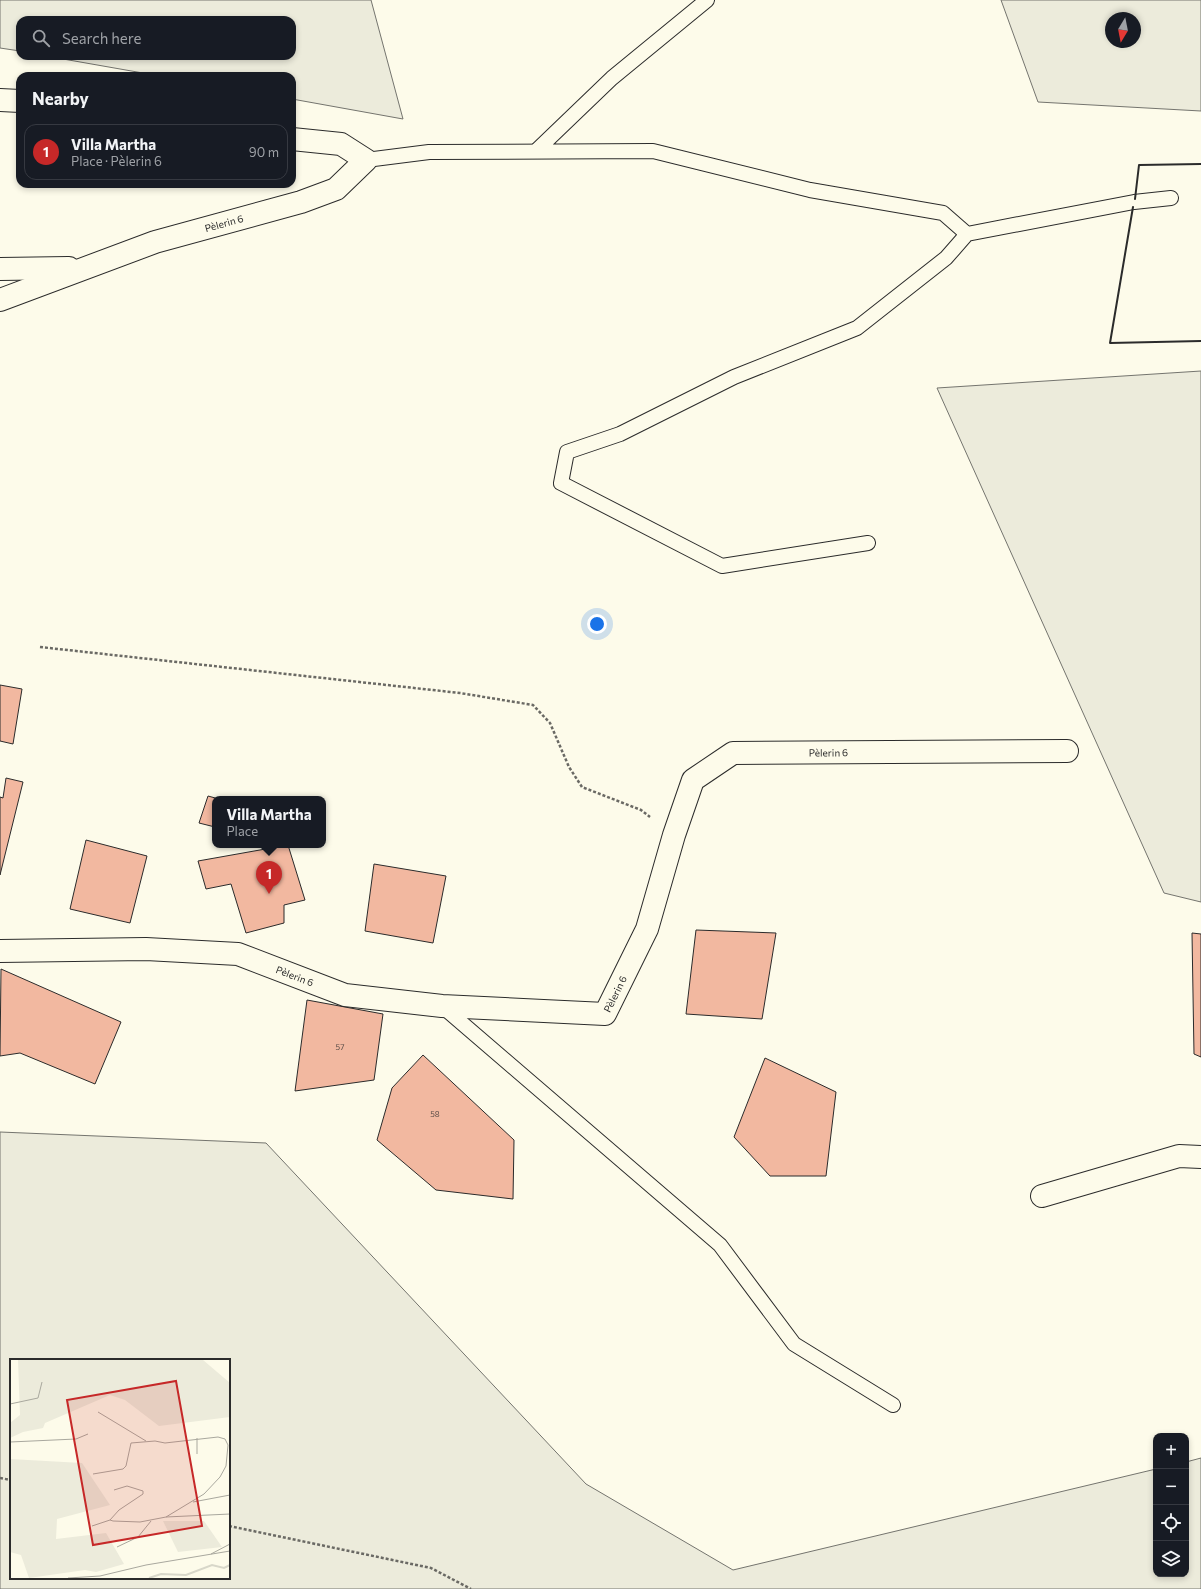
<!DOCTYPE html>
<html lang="en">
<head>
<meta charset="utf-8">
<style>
  body { margin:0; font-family:Commissioner,sans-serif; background:#20242c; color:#f1f3f6 }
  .controls { position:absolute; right:12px; bottom:12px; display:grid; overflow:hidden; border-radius:8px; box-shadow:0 2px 6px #0003 }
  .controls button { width:36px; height:36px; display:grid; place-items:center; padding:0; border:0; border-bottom:1px solid #363941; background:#171b24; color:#f1f3f6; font:20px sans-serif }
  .compass { position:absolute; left:1105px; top:12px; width:36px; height:36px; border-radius:50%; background:#171b24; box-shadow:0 2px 6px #0003; rotate:190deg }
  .you { position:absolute; left:597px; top:624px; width:14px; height:14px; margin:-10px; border:3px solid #fff; border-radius:50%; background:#1a73e8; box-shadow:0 0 0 6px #1a73e833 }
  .badge { display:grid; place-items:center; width:26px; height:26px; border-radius:50%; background:#c62828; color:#fff; font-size:13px; font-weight:700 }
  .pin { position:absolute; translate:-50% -33px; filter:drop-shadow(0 1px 2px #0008) }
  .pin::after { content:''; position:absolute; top:21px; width:14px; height:12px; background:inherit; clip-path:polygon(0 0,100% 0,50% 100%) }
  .popup { position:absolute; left:212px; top:796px; width:114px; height:52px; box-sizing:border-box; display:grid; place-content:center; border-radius:8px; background:#171b24; filter:drop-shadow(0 1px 3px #0005); font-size:13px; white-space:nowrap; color:#9ea1a6 }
  .popup b { font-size:15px; color:#f1f3f6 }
  .popup::after { content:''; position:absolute; left:50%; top:100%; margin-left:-8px; border:8px solid transparent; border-top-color:#171b24 }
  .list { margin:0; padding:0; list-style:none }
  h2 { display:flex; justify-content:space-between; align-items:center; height:52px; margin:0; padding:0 16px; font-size:17px }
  h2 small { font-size:13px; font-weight:400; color:#9ea1a6 }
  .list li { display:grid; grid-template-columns:26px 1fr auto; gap:12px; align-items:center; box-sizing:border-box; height:56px; margin:0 8px 8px; padding:0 8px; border:1px solid #363941; border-radius:12px }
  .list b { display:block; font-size:15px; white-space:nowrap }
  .list p { margin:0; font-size:13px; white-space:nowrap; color:#9ea1a6 }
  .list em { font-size:13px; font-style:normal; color:#9ea1a6 }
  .icon { flex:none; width:22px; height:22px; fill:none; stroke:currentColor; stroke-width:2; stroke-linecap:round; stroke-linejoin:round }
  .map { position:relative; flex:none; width:1201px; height:1589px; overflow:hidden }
  .search { position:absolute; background:#171b24; box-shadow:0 2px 6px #0003; left:16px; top:16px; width:280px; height:44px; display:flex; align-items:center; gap:10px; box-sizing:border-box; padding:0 14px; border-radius:12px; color:#9ea1a6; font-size:15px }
  .panel { position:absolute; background:#171b24; box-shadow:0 2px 6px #0003; left:16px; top:72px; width:280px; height:116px; border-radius:12px }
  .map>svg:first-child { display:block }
  .green { fill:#ecebdb; stroke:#74746e; fill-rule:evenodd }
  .building { fill:#f2b8a0; stroke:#2b2b2b }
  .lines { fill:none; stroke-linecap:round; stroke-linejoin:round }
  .service-casing { stroke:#2b2b2b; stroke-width:16 }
  .minor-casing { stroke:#2b2b2b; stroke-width:24 }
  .path { stroke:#6a6964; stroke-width:2.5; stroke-dasharray:3 2; stroke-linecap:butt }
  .service { stroke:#fdfbea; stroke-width:14 }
  .minor { stroke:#fdfbea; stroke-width:22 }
  .wall { stroke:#2b2b2b; stroke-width:2 }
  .labels { text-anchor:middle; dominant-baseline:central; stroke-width:3; stroke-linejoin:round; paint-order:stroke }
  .number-label { font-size:8px; fill:#5d4e48 }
  .street-label { font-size:10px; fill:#2b2b2b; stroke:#fdfbea }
  .inset-river { fill:none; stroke:#d8d7c9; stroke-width:2 }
  .inset-road { fill:none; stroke:#a9a89e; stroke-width:1 }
  .view { fill:#c62828; fill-opacity:0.15; stroke:#c62828; stroke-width:2 }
  .inset-edge { fill:none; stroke:#2b2b2b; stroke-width:2 }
</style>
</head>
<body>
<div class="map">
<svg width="1201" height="1589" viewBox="0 0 1201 1589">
  <rect width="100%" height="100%" fill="#fdfbea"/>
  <path class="green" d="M0 0H371L403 119 292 99V76H160L46 56H292V20H20V51L0 48Z
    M1001 0H1201V111L1038 102ZM1111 18H1135V42H1111Z
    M1201 371V902L1164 893 937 388Z
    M0 1132 266 1143 586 1484 733 1570 1156 1469V1574H1186V1462L1201 1458V1589H0ZM11 1360H229V1578H11Z"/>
  <path class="building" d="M0 685 22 689 13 744 0 741Z
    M6 778 23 782 0 875V797L3 798Z
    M208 796 219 799H215V827L199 823Z
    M86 840 147 856 130 923 70 909Z
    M288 845 305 900 284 905V923L246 933 231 884 206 889 198 861Z
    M374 864 446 876 433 943 365 931Z
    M696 930 776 933 762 1019 686 1014Z
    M1192 933 1201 934V1057L1194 1054Z
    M1 969 121 1022 95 1084 20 1053 0 1056Z
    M307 1000 383 1014 374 1080 295 1091Z
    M423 1055 514 1140 513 1199 436 1190 377 1140 392 1088Z
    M765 1058 836 1092 826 1176H770L734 1137Z"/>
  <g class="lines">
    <defs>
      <path id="service" d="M536 151 612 78 707 0
        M366 160 429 152 653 151 810 190 943 213 967 234 946 258 857 328 734 377 620 434 567 452 561 483 722 566 868 543
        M967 234 1134 202 1171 198
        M442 1006 720 1245 794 1344 893 1405"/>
      <g id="minor">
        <path d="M0 100 20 101"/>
        <path d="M0 269 69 268"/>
        <path id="s1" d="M0 300 155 242 301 202 336 189 366 160 341 144 292 139"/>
        <path id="s2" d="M0 951 146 949 238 954 345 995 442 1006 605 1014 647 929 674 835 693 780 733 753 1067 751"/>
        <path d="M1042 1196 1179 1156 1201 1157"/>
      </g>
    </defs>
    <use href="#service" class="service-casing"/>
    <use href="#minor" class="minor-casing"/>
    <path class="path" d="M40 647 460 693 533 705 550 723 569 767 582 787 641 810 650 817
      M0 1478 11 1480
      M229 1526 431 1568 471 1589"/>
    <use href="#service" class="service"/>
    <use href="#minor" class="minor"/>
    <path class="wall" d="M1135 199 1139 165 1201 164
      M1133 207 1110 343 1201 341"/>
  </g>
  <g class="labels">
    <g class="number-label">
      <text x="340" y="1047">57</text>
      <text x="435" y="1114">58</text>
    </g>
    <g class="street-label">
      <text stroke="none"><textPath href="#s1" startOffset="237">Pèlerin 6</textPath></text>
      <text stroke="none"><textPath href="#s2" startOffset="1008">Pèlerin 6</textPath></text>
      <text stroke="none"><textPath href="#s2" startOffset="299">Pèlerin 6</textPath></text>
      <text stroke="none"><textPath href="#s2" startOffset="636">Pèlerin 6</textPath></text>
    </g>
  </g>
  <g transform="translate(10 1359)">
    <rect width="220" height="220" fill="#fdfbea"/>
    <path d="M8 1H193L220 24V58L149 67 115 41 100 36 35 64 33 69 13 73 0 79V64L10 56ZM0 100 72 104 100 146 47 160 46 180 96 174 114 205 86 213 75 211 19 219 11 196 0 193ZM153 162H194L212 188 168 193Z" fill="#ecebdb"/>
    <path class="inset-river" d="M139 219 151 215 176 216 202 206 214 209 220 206"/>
    <path class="inset-road" d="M0 45 28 39 32 23M88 53 136 82M0 83 66 80 78 75M187 95V79M83 115 113 110 116 107 121 84 145 82 155 84 208 78 215 80 218 86 216 107 210 118 194 135 156 158 220 155M104 131 117 127 133 132V135L109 151 100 161 103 162 130 163 156 158M183 143 220 136M82 167 100 161M107 188 128 178 141 162M201 195 220 185M58 219 90 217 136 206 220 192"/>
    <path class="view" d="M166 22 192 167 83 186 57 41Z"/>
    <rect width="220" height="220" class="inset-edge"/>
  </g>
</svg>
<div class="controls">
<button>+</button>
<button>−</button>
<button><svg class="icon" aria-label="locate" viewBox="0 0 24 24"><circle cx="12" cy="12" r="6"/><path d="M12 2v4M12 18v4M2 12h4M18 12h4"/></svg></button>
<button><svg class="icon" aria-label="layers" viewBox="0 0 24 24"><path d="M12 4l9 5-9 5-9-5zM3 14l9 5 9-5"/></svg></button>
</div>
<svg class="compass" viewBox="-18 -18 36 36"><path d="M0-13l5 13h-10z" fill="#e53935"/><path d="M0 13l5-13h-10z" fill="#9ea1a6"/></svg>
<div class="you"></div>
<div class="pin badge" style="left:269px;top:894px">1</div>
<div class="popup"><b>Villa Martha</b>Place</div>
<div class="search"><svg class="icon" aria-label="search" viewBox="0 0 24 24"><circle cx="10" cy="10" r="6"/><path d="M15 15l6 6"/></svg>Search here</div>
<section class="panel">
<h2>Nearby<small></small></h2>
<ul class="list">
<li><span class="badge">1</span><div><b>Villa Martha</b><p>Place · Pèlerin 6</p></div><em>90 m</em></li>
</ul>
</section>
</div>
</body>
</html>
